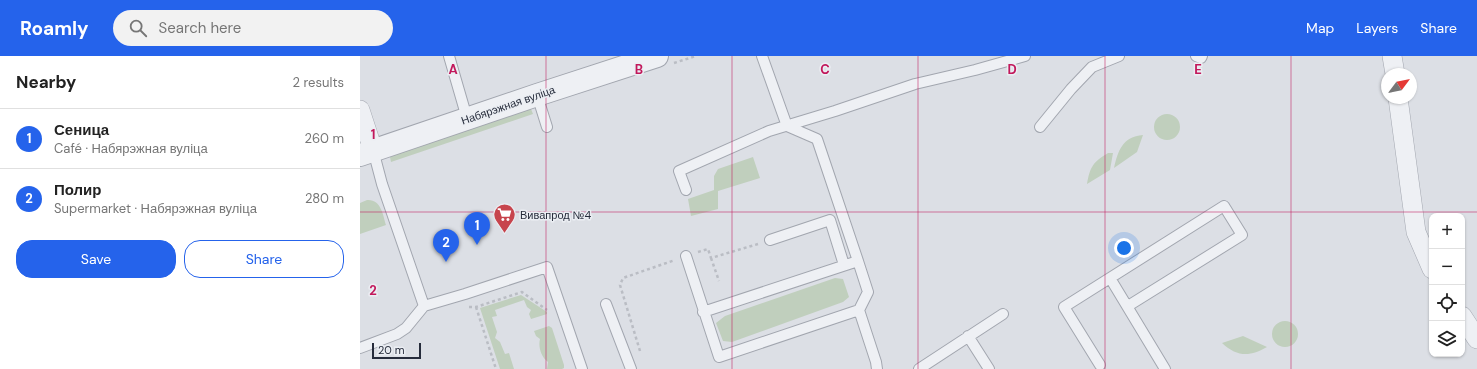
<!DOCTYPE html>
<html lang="en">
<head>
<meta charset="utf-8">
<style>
  body { margin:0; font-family:"DM Sans",sans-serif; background:#f2f2f2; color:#222 }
  .controls { position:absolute; right:12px; bottom:12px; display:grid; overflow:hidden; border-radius:8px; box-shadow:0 1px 3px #0004 }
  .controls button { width:36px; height:36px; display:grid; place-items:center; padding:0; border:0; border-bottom:1px solid #e0e0e0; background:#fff; color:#222; font:20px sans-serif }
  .compass { position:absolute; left:1021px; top:12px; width:36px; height:36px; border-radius:50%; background:#fff; box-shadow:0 1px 3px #0004; rotate:58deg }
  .scale { position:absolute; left:12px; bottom:10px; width:49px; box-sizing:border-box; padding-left:4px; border:2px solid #262c3b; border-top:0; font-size:11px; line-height:14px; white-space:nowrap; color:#262c3b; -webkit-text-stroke:3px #ebeef3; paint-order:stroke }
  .you { position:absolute; left:764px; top:192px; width:14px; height:14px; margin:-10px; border:3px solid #fff; border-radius:50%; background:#1a73e8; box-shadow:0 0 0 6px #1a73e833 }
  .badge { display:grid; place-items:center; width:26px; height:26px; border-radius:50%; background:#2563eb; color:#fff; font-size:13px; font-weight:700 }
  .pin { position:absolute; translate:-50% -33px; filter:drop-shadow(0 1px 2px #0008) }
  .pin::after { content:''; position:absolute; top:21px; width:14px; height:12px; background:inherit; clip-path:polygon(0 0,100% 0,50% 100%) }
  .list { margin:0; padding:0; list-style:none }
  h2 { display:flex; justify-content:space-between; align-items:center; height:52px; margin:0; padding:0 16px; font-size:17px }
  h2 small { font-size:13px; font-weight:400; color:#767676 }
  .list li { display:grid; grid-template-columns:26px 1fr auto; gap:12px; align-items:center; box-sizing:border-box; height:60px; padding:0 16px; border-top:1px solid #e0e0e0 }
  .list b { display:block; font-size:15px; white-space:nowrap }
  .list p { margin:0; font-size:13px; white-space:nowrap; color:#767676 }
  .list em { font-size:13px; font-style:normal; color:#767676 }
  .actions { display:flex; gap:8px; padding:12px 16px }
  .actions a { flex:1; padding:9px 0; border:1px solid #2563eb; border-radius:16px; text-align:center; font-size:14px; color:#2563eb }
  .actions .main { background:#2563eb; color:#fff }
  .icon { flex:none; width:22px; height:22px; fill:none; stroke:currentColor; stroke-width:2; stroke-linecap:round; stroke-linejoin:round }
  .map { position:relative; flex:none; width:1117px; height:313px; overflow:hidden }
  header { display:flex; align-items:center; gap:24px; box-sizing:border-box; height:56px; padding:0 20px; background:#2563eb; color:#fff }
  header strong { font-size:19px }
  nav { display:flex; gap:22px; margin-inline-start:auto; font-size:14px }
  .search { width:280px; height:36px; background:#f2f2f2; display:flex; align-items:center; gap:10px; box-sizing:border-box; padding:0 14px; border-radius:22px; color:#767676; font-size:15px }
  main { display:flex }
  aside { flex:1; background:#fff }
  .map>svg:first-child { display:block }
  .green { fill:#c0cfbd }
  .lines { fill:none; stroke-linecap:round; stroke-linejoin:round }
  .service-casing { stroke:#a2a6af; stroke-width:12 }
  .minor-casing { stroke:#a2a6af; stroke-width:20 }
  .tertiary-casing { stroke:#a2a6af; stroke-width:24 }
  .path { stroke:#babdc4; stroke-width:2.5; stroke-dasharray:3 3; stroke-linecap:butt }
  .service { stroke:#eef0f4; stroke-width:10 }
  .minor { stroke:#eef0f4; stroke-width:19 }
  .tertiary { stroke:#eef0f4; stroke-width:22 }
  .grid { fill:none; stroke:#c2185b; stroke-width:1; stroke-opacity:0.55 }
  .labels { text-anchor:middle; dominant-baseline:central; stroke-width:3; stroke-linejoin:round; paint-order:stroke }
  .street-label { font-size:11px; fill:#262c3b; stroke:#ebeef3 }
  .poi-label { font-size:11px; fill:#262c3b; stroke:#ebeef3; text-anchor:start }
  .grid-label { font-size:13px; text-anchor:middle; font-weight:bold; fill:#c2185b; stroke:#ebeef3; stroke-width:3; stroke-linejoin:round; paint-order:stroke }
</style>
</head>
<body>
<header>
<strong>Roamly</strong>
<div class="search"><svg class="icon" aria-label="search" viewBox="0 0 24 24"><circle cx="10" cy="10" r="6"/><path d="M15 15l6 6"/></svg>Search here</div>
<nav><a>Map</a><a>Layers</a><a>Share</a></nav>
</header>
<main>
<aside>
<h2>Nearby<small>2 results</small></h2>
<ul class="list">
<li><span class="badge">1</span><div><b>Сеница</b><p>Café · Набярэжная вуліца</p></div><em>260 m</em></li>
<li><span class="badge">2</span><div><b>Полир</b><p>Supermarket · Набярэжная вуліца</p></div><em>280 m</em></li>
</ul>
<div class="actions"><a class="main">Save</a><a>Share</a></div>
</aside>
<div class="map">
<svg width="1117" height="313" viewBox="0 0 1117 313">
  <rect width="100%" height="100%" fill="#dcdfe5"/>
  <path class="green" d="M169 48 173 58 31 106 29 96Z
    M794 71a13 13 0 1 1 26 0a13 13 0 1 1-26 0Z
    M783 79 777 96 754 112C758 95 762 81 783 79Z
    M748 97H753L750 114 727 128C730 111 733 106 748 97Z
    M393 101 400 122 358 135V153L331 160 328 143 354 134V120L358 113Z
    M7 144C21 143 23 159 26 169L0 178V147Z
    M475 222 483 223 489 241 483 246 372 286 363 285 356 267 365 260Z
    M161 239 187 256V258L171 263 169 258 171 254 167 251 164 244 135 254 137 260 132 261 137 276 135 282 140 286 145 298 149 297 154 313H140L120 252Z
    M912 278a13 13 0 1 1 26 0a13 13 0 1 1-26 0Z
    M189 270 192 272 204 309V312L202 313H187L188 306C181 301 178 291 180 283L176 280 174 275Z
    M883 280 907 291C890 301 877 301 862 287Z"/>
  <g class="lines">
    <defs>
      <path id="service" d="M89 0 107 62
        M836 0 841 2 842 0
        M177 39 187 71
        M680 71 711 33 732 11 759 0
        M13 94 22 128 64 250
        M326 134 319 115 409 75 475 55 555 28 615 14 665 0
        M410 184 470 164 484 209
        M326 200 359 301 499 254 508 236 498 205
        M750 222 805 313
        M246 248 271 313
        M499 254 516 306 517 313
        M343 256 498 205 457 83 427 70 402 0
        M608 280 629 313
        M0 292 37 278 46 272 64 250 105 238 187 211 222 313
        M740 309 704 251 864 150 882 179 768 250
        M559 313 643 258"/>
      <path id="minor" d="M1032 0 1035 18
        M1038 42 1056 176 1072 213
        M0 54 13 94
        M1102 260 1117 283"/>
      <path id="tertiary" d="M0 99 177 39 297 0"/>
    </defs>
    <use href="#service" class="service-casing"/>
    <use href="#minor" class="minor-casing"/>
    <use href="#tertiary" class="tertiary-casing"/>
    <path class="path" d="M314 7 336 0
      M338 196 348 193 351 202 398 188
      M351 202 359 225
      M109 251H116L162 236 187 254
      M116 251 136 313
      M280 295 260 229 263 222 315 204"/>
    <use href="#service" class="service"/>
    <use href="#minor" class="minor"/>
    <use href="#tertiary" class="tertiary"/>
  </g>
  <path class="grid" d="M186 0V313M372 0V313M558 0V313M745 0V313M931 0V313M0 156H1117"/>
  <defs>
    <symbol id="supermarket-pin" viewBox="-11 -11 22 30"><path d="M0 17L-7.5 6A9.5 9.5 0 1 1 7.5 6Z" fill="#c7444d" stroke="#ebeef3"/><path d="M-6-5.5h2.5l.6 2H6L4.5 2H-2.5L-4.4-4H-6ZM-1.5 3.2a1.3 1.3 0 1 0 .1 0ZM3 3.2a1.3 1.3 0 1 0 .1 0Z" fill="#fff"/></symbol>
  </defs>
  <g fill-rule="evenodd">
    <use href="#supermarket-pin" x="132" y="146" width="25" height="34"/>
  </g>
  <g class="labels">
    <g class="street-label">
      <text transform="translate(148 49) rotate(-19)">Набярэжная вуліца</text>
    </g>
    <g class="poi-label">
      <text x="160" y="159">Вивапрод №4</text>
    </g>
  </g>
  <g class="grid-label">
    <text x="93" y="18">A</text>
    <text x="279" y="18">B</text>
    <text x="465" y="18">C</text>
    <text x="652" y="18">D</text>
    <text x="838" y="18">E</text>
    <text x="13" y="83">1</text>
    <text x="13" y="239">2</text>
  </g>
</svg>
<div class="controls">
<button>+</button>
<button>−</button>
<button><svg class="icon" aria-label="locate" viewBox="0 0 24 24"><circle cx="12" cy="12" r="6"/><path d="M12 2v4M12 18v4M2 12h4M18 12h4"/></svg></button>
<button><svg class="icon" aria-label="layers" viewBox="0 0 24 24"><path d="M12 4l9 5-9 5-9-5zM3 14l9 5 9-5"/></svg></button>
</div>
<svg class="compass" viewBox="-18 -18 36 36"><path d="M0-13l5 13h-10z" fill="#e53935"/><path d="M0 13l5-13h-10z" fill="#767676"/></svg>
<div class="scale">20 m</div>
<div class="you"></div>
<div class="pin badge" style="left:117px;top:189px">1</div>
<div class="pin badge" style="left:86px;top:206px">2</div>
</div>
</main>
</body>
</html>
